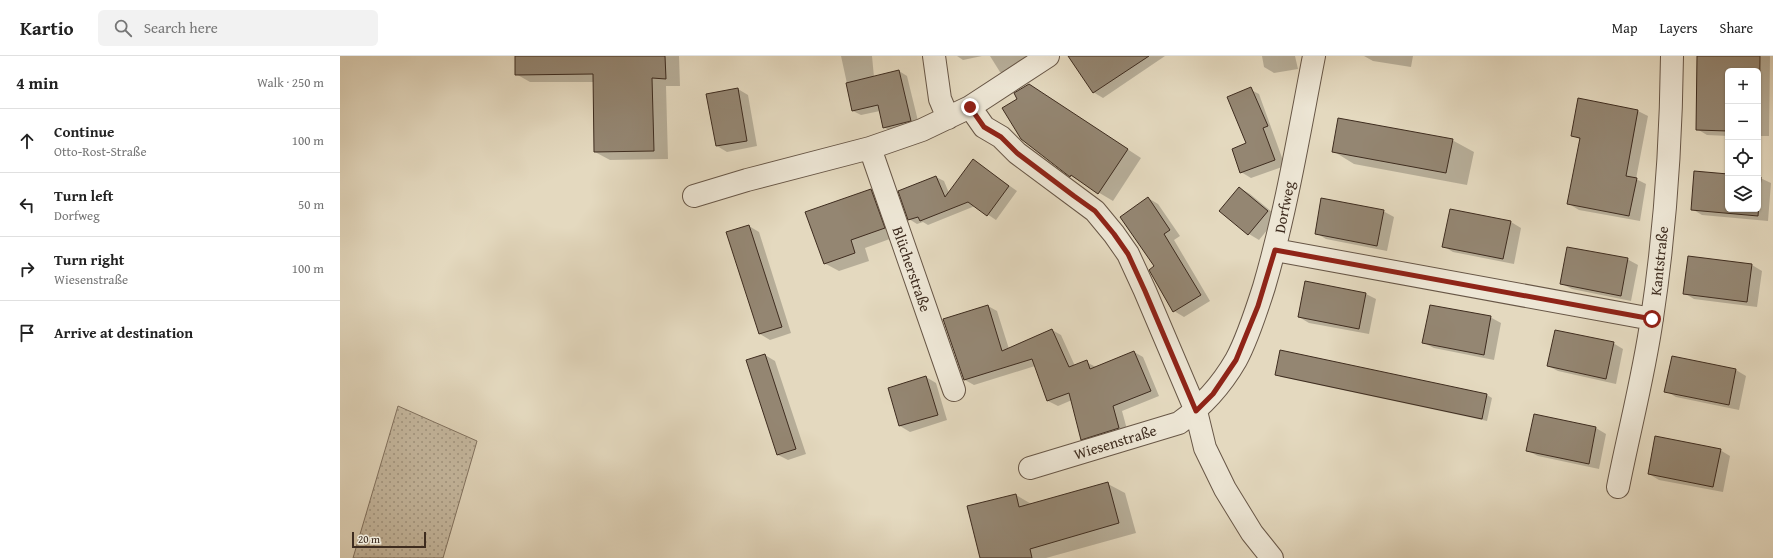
<!DOCTYPE html>
<html lang="en">
<head>
<meta charset="utf-8">
<style>
  body { margin:0; font-family:"Gentium Book Plus",serif; background:#f2f2f2; color:#222 }
  .controls { position:absolute; right:12px; top:12px; display:grid; overflow:hidden; border-radius:6px; box-shadow:0 1px 3px #0004 }
  .controls button { width:36px; height:36px; display:grid; place-items:center; padding:0; border:0; border-bottom:1px solid #e0e0e0; background:#fff; color:#222; font:20px sans-serif }
  .scale { position:absolute; left:12px; bottom:10px; width:74px; box-sizing:border-box; padding-left:4px; border:2px solid #3e2c1f; border-top:0; font-size:11px; line-height:14px; white-space:nowrap; color:#3e2c1f; -webkit-text-stroke:3px #ede6d5; paint-order:stroke }
  .stop { position:absolute; width:12px; height:12px; margin:-9px; border:3px solid #8f2418; border-radius:50%; background:#fff }
  .stop.end { background:#8f2418; border-color:#fff; box-shadow:0 1px 4px #0008 }
  .list { margin:0; padding:0; list-style:none }
  h2 { display:flex; justify-content:space-between; align-items:center; height:52px; margin:0; padding:0 16px; font-size:17px }
  h2 small { font-size:13px; font-weight:400; color:#767676 }
  .list li { display:grid; grid-template-columns:26px 1fr auto; gap:12px; align-items:center; box-sizing:border-box; height:64px; padding:0 16px; border-top:1px solid #e0e0e0 }
  .list b { display:block; font-size:15px; white-space:nowrap }
  .list p { margin:0; font-size:13px; white-space:nowrap; color:#767676 }
  .list em { font-size:13px; font-style:normal; color:#767676 }
  .icon { flex:none; width:22px; height:22px; fill:none; stroke:currentColor; stroke-width:2; stroke-linecap:round; stroke-linejoin:round }
  .map { position:relative; flex:none; width:1433px; height:502px; overflow:hidden }
  header { display:flex; align-items:center; gap:24px; box-sizing:border-box; height:56px; padding:0 20px; background:#fff; border-bottom:1px solid #e0e0e0 }
  header strong { font-size:19px }
  nav { display:flex; gap:22px; margin-inline-start:auto; font-size:14px }
  .search { width:280px; height:36px; background:#f2f2f2; display:flex; align-items:center; gap:10px; box-sizing:border-box; padding:0 14px; border-radius:6px; color:#767676; font-size:15px }
  main { display:flex }
  aside { flex:1; background:#fff }
  .map>svg:first-child { display:block }
  .grass { fill:url(#grass-dots); stroke:#837462 }
  .shadow { fill:#0003 }
  .building { fill:#948672; stroke:#3e2c1f }
  .lines { fill:none; stroke-linecap:round; stroke-linejoin:round }
  .minor-casing { stroke:#685747; stroke-width:24 }
  .minor { stroke:#ede6d5; stroke-width:22 }
  .route { stroke:#8f2418; stroke-width:5 }
  .labels { text-anchor:middle; dominant-baseline:central; stroke-width:4; stroke-linejoin:round; paint-order:stroke }
  .street-label { font-size:15px; fill:#3e2c1f; stroke:#ede6d5 }
</style>
</head>
<body>
<header>
<strong>Kartio</strong>
<div class="search"><svg class="icon" aria-label="search" viewBox="0 0 24 24"><circle cx="10" cy="10" r="6"/><path d="M15 15l6 6"/></svg>Search here</div>
<nav><a>Map</a><a>Layers</a><a>Share</a></nav>
</header>
<main>
<aside>
<h2>4 min<small>Walk · 250 m</small></h2>
<ul class="list">
<li><svg class="icon" aria-label="ahead" viewBox="0 0 24 24"><path d="M12 20V5M6 11l6-6 6 6"/></svg><div><b>Continue</b><p>Otto-Rost-Straße</p></div><em>100 m</em></li>
<li><svg class="icon" aria-label="left" viewBox="0 0 24 24"><path d="M17 20v-9H6M10 6l-5 5 5 5"/></svg><div><b>Turn left</b><p>Dorfweg</p></div><em>50 m</em></li>
<li><svg class="icon" aria-label="right" viewBox="0 0 24 24"><path d="M7 20v-9h11M14 6l5 5-5 5"/></svg><div><b>Turn right</b><p>Wiesenstraße</p></div><em>100 m</em></li>
<li><svg class="icon" aria-label="arrive" viewBox="0 0 24 24"><path d="M6 21V4h12l-3 4 3 4H6"/></svg><div><b>Arrive at destination</b></div></li>
</ul>
</aside>
<div class="map">
<svg width="1433" height="502" viewBox="0 0 1433 502">
  <defs>
    <pattern id="grass-dots" width="8" height="8" patternUnits="userSpaceOnUse"><rect width="8" height="8" fill="#c8bca4"/><path d="M2 2h.1M6 6h.1" fill="none" stroke="#a49985" stroke-width="1.8" stroke-linecap="round"/></pattern>
  </defs>
  <rect width="100%" height="100%" fill="#e4d9bf"/>
  <filter id="stains"><feTurbulence type="fractalNoise" baseFrequency=".005" numOctaves="4"/><feColorMatrix values="0 0 0 0 .2 0 0 0 0 .09 0 0 0 0 .02 0 0 0 .5 -.17"/></filter>
  <radialGradient id="worn" r=".72"><stop offset=".6" stop-color="#630" stop-opacity="0"/><stop offset="1" stop-color="#630" stop-opacity=".3"/></radialGradient>
  <path class="grass" d="M58 350 137 385 103 502H13Z"/>
  <path class="shadow" d="M176 0H339L340 30H326L328 103 270 104 255 96 254 26H190L176 18Z
    M490 0H532L534 21 559 15 567 20 579 69 552 76 544 71 540 55 521 59 513 55 501 0Z
    M617 0H642L623 4Z
    M650 0H694L668 20 660 16Z
    M739 0H825L763 42 753 36Z
    M922 0H955L958 13 934 17 924 11Z
    M1024 0H1073L1071 11 1033 5Z
    M1358 0H1430L1429 80H1418V15H1388V80L1367 79 1357 73Z
    M689 29 801 102 773 145 731 120 681 82 679 43Z
    M398 33 408 39 417 90 387 96 377 90Z
    M909 33 919 38 945 110 911 122 901 116 908 88Z
    M1239 43 1298 55 1308 60 1296 123 1306 128 1300 165 1239 154 1229 148 1241 84 1232 79Z
    M1112 84 1134 96 1127 129 1014 108 993 95Z
    M633 104 677 135 656 164 635 150 588 169 583 166 577 168 569 163 596 121 604 125 609 137Z
    M1388 119V153H1418V121L1431 127 1428 165 1362 159 1352 153Z
    M900 132 910 138 938 161 919 184 909 178Z
    M531 134 545 143 558 180 525 192 529 205 499 215 484 207Z
    M808 142 818 148 840 180 834 184 870 245 844 261 834 255 816 211Z
    M1043 155 1054 161 1047 195 986 183 976 177Z
    M1171 166 1181 172 1174 208 1113 196 1103 190Z
    M409 170 419 176 451 277 430 284 420 278Z
    M1348 201 1412 209 1422 215 1417 251 1354 243 1344 237Z
    M1287 203 1298 209 1291 245 1232 233 1222 228Z
    M1026 238 1036 243 1029 278 969 267 959 261Z
    M648 250 657 255 669 293 712 274 721 279 735 310 746 306 756 311 794 296 803 301 819 340 782 355 788 377 751 388 742 383 732 344 718 350 708 345 695 310 634 329 625 324 604 264Z
    M1150 261 1161 267 1154 304 1094 292 1084 287Z
    M1273 287 1283 293 1276 328 1218 315 1208 310Z
    M941 296 1147 339 1152 342 1147 365 941 321 936 318Z
    M425 299 435 305 466 398 448 404 438 399Z
    M1332 301 1396 314 1406 320 1399 354 1336 341 1326 335Z
    M586 321 596 327 607 364 570 376 560 370 549 333Z
    M1195 360 1256 372 1266 378 1259 413 1198 400 1188 395Z
    M1380 394 1390 400 1383 436 1319 424 1309 418Z
    M768 428 785 437 796 477 706 502H641L676 439 693 449Z"/>
  <path class="building" d="M175 0H325L326 23 312 22 314 95 254 96 253 18 175 19Z
    M728 0H809L753 37Z
    M1357 0H1420L1419 75 1418 15H1388V75L1356 74Z
    M559 14 571 65 543 72 538 49 512 55 506 27Z
    M689 28 788 93 758 138 731 119 730 121 681 83 662 52 677 43 674 37Z
    M911 31 928 70 923 72 935 104 900 117 892 93 906 87 887 41Z
    M398 32 407 85 376 90 366 38Z
    M1238 42 1298 54 1286 120 1297 122 1289 160 1227 148 1240 82 1231 80Z
    M998 62 1113 83 1106 117 992 96Z
    M633 103 669 130 647 160 628 146 580 165 578 161 568 164 558 135 596 120 605 141Z
    M1354 115 1388 118V153H1418V120L1421 121 1418 160 1351 154Z
    M899 131 928 155 908 179 879 155Z
    M531 133 545 172 511 184 515 197 484 208 465 156Z
    M808 141 830 174 824 178 861 239 833 256 809 214 814 210 780 161Z
    M981 142 1044 154 1037 190 975 178Z
    M1110 153 1171 165 1163 203 1102 191Z
    M409 169 442 271 419 278 386 176Z
    M1227 191 1288 202 1281 240 1220 228Z
    M1348 200 1412 208 1407 246 1343 238Z
    M965 225 1026 237 1019 273 958 261Z
    M648 249 662 295 712 273 729 311 747 304 750 313 794 295 811 335 773 350 779 372 741 384 729 337 707 345 692 303 624 324 603 263Z
    M1090 249 1151 260 1144 299 1082 287Z
    M1215 274 1274 286 1266 323 1207 310Z
    M940 294 1147 338 1142 363 935 319Z
    M425 298 456 393 437 399 406 304Z
    M1332 300 1396 313 1389 349 1324 336Z
    M586 320 598 359 559 370 548 332Z
    M1194 358 1256 371 1249 408 1186 395Z
    M1315 380 1381 393 1373 431 1308 418Z
    M768 426 779 467 690 493 692 502H640L627 450 676 438 679 451Z"/>
  <g class="lines">
    <defs>
      <path id="minor" d="M594 0 600 43 608 62
        M630 51 644 71 661 81 677 97 755 155 774 178 788 198 805 235 856 355 865 392 885 433 912 477 932 502
        M530 92 614 334
        M354 140 407 124 530 92 582 74 630 51 708 0
        M935 194 1312 263
        M690 412 839 367C863 350 881 330 896 304 907 284 917 253 924 231 946 156 959 77 974 0
        M1278 431C1289 375 1304 319 1312 262 1325 176 1331 87 1332 0"/>
    </defs>
    <use href="#minor" class="minor-casing"/>
    <use href="#minor" class="minor"/>
  </g>
  <g class="lines">
    <path class="route" d="M630 51 644 71 661 81 677 97 734 140 755 155 774 178 788 198 805 235 856 355 873 338 896 304 918 250 935 194 1312 263"/>
  </g>
  <g class="labels">
    <g class="street-label">
      <text transform="translate(944 151) rotate(-79)">Dorfweg</text>
      <text transform="translate(1319 205) rotate(-84)">Kantstraße</text>
      <text transform="translate(572 213) rotate(71)">Blücherstraße</text>
      <text transform="translate(775 386) rotate(-17)">Wiesenstraße</text>
    </g>
  </g>
  <rect width="100%" height="100%" filter="url(#stains)"/>
  <rect width="100%" height="100%" fill="url(#worn)"/>
</svg>
<div class="controls">
<button>+</button>
<button>−</button>
<button><svg class="icon" aria-label="locate" viewBox="0 0 24 24"><circle cx="12" cy="12" r="6"/><path d="M12 2v4M12 18v4M2 12h4M18 12h4"/></svg></button>
<button><svg class="icon" aria-label="layers" viewBox="0 0 24 24"><path d="M12 4l9 5-9 5-9-5zM3 14l9 5 9-5"/></svg></button>
</div>
<div class="scale">20 m</div>
<div class="stop" style="left:1312px;top:263px"></div>
<div class="stop end" style="left:630px;top:51px"></div>
</div>
</main>
</body>
</html>
